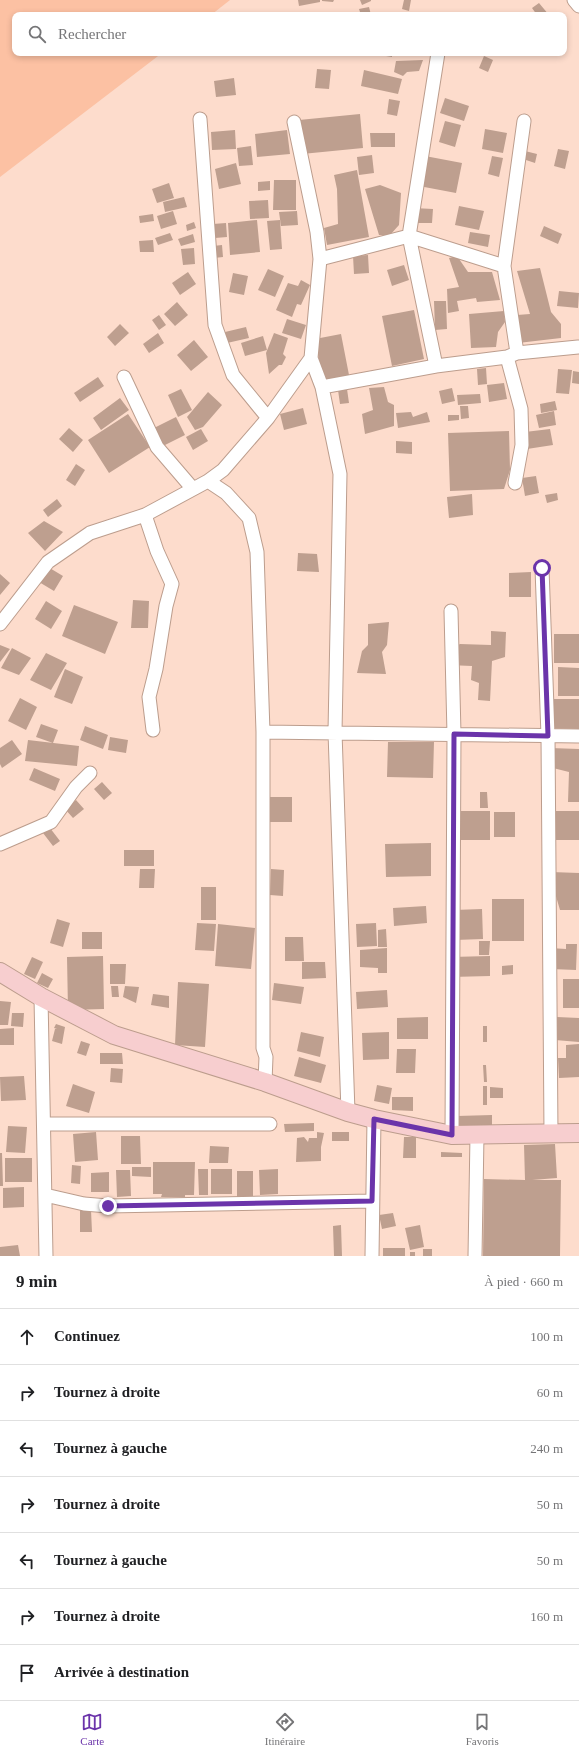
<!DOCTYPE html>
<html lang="fr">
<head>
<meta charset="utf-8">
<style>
  body { margin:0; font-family:Georgia,serif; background:#f6f6f6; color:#202124 }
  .stop { position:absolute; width:12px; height:12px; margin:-9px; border:3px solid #6b34aa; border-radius:50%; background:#fff }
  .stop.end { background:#6b34aa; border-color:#fff; box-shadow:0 1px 4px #0008 }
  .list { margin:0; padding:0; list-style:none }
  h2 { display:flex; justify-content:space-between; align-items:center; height:52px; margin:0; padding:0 16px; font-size:17px }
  h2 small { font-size:13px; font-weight:400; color:#757577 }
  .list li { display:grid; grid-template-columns:26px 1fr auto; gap:12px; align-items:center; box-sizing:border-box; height:56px; padding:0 16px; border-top:1px solid #e0e0e0 }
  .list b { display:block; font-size:15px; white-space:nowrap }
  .list em { font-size:13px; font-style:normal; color:#757577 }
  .icon { flex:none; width:22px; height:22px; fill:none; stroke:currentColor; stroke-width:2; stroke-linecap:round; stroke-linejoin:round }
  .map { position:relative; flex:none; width:579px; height:1256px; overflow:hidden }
  .search { position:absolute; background:#fff; box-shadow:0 2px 6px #0003; left:12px; right:12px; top:12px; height:44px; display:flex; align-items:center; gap:10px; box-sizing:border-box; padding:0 14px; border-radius:8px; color:#757577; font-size:15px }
  .sheet { height:444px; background:#fff }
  nav { display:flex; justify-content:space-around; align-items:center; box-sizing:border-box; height:56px; border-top:1px solid #e0e0e0; background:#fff; font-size:11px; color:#757577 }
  nav a { display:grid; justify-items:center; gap:2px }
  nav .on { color:#6b34aa }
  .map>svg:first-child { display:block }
  .green { fill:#fcc1a3 }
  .building { fill:#be9f8f }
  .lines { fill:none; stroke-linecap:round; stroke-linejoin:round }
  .minor-casing { stroke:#bc9d8d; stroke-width:15 }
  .secondary-casing { stroke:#bc9d8d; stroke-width:20 }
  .minor { stroke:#fff; stroke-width:13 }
  .secondary { stroke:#f7cecf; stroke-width:18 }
  .route { stroke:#6b34aa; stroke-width:5 }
</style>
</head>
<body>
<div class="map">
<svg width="579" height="1256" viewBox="0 0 579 1256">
  <rect width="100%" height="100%" fill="#fddccc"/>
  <path class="green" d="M0 0H230L211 15H15V53H162L0 177Z"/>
  <path class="building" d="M298 0H320V2L299 6Z
    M322 0H334L333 2 322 1Z
    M360 0H371V1L362 5Z
    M404 0H411L409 11 402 9Z
    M539 3 549 15H537L532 8Z
    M369 7 371 15H361L359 9Z
    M416 13 425 14V15H415Z
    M380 53H392V57L380 55Z
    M484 56 493 60 488 72 479 68Z
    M423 60 419 71 407 72 403 76 394 72 396 61Z
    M317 69 331 70 329 89 315 88Z
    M364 70 402 79 398 94 361 86Z
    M234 78 236 95 216 97 214 81Z
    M445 98 469 106 464 121 440 113Z
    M389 99 400 101 397 116 387 114Z
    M360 114 363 148 302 154 299 120Z
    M445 121 461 125 455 147 439 142Z
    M485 129 507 133 503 153 482 149Z
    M235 130 236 149 212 150 211 132Z
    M287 130 290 154 257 157 255 134Z
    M370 133H395V147H371Z
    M251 146 253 165 239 166 237 148Z
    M558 149 569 151 565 169 554 166Z
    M525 151 537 154 535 163 523 159Z
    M372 155 374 173 359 175 357 157Z
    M425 156 462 163 456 193 419 186Z
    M492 156 503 158 499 177 488 174Z
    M236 163 241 184 219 189 215 169Z
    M357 170 369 237 327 245 324 228 338 224 337 189 334 175Z
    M274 180H296V210H273Z
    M270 181V190L258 191V182Z
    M169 183 174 198 157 203 152 189Z
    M380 185 401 193 399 225 390 235H379L365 189Z
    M184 197 187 207 165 212 163 202Z
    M268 200 269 218 250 219 249 201Z
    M459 206 484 211 479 230 455 225Z
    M414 208 433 209 432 223H414Z
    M173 211 177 224 161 229 157 216Z
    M297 211 298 225 281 226 279 212Z
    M153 214 154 221 140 223 139 216Z
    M257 220 260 252 230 255 228 223Z
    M280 220 282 249 270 250 267 221Z
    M194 222 196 228 187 231 186 225Z
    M226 223 227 237 215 238 213 224Z
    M544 226 562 234 558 244 540 236Z
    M470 232 490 235 488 247 468 243Z
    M170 233 173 240 158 245 155 238Z
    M193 234 195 242 181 246 178 239Z
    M153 240 154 252H140L139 241Z
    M222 245 223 257 214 258 213 246Z
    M194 248 195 264 183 265 181 249Z
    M368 255 369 273 354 274 353 256Z
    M457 256 468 272H492L500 300 477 302 476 298 457 301 459 311 448 313 447 289 459 287 449 258Z
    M404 265 409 280 392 286 387 270Z
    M540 268 551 312 561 324V338L518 343 517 315 530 314 517 271Z
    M268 269 284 276 275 297 258 290Z
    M188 272 196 284 180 295 172 283Z
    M233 273 248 276 244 295 229 292Z
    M301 280 310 285 301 305 297 304 292 317 276 310 288 283 298 286Z
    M559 291 579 293 578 308 557 306Z
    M434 301H446L447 329 435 330Z
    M177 302 188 315 175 326 164 314Z
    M414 310 424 359 392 366 382 316Z
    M504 311 505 322 498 332 496 347 471 348 469 314Z
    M159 315 166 325 159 330 152 320Z
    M287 319 306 325 301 339 282 333Z
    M120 324 129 333 115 346 107 337Z
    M246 327 249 338 227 343 225 332Z
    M158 333 164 343 149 353 143 344Z
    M274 333 288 338 283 354 286 357 282 365H279L269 374 266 353Z
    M341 334 349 375 323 380 315 339Z
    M263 336 267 350 245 356 241 343Z
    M194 340 208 357 191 371 177 355Z
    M486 368 487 384 478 385 477 369Z
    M558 369 572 370 569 394 556 393Z
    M573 371 579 372V384L572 383Z
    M98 377 104 386 80 402 74 393Z
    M504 383 507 399 489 402 487 385Z
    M384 387 388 402 394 405V426L365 434 362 414 373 410 369 388Z
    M452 388 455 401 442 404 439 391Z
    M181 389 192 410 178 417 168 395Z
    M347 389 349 403 340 404 338 390Z
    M208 392 222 405 203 427 195 430 187 417Z
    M480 394 481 403 458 405 457 395Z
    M120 398 129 410 101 430 93 418Z
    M555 401 557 410 541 413 540 404Z
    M460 406H468L469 418 461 419Z
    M303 408 307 424 284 430 280 414Z
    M554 411 556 425 539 428 536 415Z
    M411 412 413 417 427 412 430 422 398 428 396 413Z
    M128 414 150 447 109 473 88 440Z
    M448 415H459V420L448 421Z
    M176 417 185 435 163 446 154 428Z
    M69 428 83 440 73 452 59 439Z
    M201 429 208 441 193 450 186 437Z
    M550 429 553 445 527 449 525 432Z
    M509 431 510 470 504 489 450 491 448 433Z
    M396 441 412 442V454L396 453Z
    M76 464 85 470 75 486 66 480Z
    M536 476 539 493 525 496 522 478Z
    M557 493 558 500 547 503 545 495Z
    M472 494 473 515 449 518 447 497Z
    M57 499 62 506 48 517 43 510Z
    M44 521 63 532 45 551 28 533Z
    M298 553 317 554 319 572 297 571Z
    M48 567 63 576 54 591 39 582Z
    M531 572V597H509V573Z
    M0 574 10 583 0 595Z
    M133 600 149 601 148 628H131Z
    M46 601 62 611 51 629 35 619Z
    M74 605 118 622 105 654 62 636Z
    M389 622 387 645 382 652 386 674 357 673 362 651 368 645V624Z
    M491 631 506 632 505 657 492 661 490 701 478 700 479 683 471 680 472 666 448 665 449 650 460 644 491 645Z
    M554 634H579V663H554Z
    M0 645 10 649 0 662Z
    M12 648 31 658 19 675 1 668Z
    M46 653 67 663 51 690 30 680Z
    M558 667 579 668V696H558Z
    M65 669 83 677 72 704 54 697Z
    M20 698 37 707 26 730 8 721Z
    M544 699H579V729L543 728Z
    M41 724 58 730 53 743 36 737Z
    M85 726 108 735 103 749 80 740Z
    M110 737 128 740 126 753 108 750Z
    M12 740 22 754 2 768 0 764V748Z
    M28 740 79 746 77 766 25 761Z
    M388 742H434L433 778 387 777Z
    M550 748 579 749V802H568L569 772 549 767Z
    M34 768 60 779 55 791 29 780Z
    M102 782 112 793 104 800 94 789Z
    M480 792H487L488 808H480Z
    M264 797H292V822H264Z
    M76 800 84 809 73 818 65 809Z
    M453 811H490V840H453Z
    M553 811H579V840H553Z
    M494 812H515V837H494Z
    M50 828 60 841 53 846 43 833Z
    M431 843V876L386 877 385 844Z
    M124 850H154V866H124Z
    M140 869H155L154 888H139Z
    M271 869 284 870 283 896 270 895Z
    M551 872 579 873V910H560L553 886Z
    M201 887H216V920H201Z
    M492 899H524V941H492Z
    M426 906 427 923 394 926 393 908Z
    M482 909 483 939 455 940 454 910Z
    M57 919 70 923 63 947 50 943Z
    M197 923 216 924 214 951 195 950Z
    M376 923 377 946 357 947 356 924Z
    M218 924 255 928 251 969 215 966Z
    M386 929 387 947H378V930Z
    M82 932H102V949H82Z
    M285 937H303L304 961H285Z
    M479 941H490L489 955H479Z
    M566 944H577L576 970 551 969 550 948 566 949Z
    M387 948V973H378V968L360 967V950Z
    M103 956 104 1009 68 1010 67 957Z
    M490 956V976L451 977V957Z
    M32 957 43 962 35 979 24 974Z
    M302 962H325L326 978 302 979Z
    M110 964H126L125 984H110Z
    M513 965V974L502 975V966Z
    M42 973 53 979 48 988 37 983Z
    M563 979H579V1008H563Z
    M178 982 209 984 205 1047 175 1045Z
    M274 983 304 987 301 1004 272 1000Z
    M111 986H118L119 997H112Z
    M125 986 139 987 136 1003 123 997Z
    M387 990 388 1007 357 1009 356 992Z
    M153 994 169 996V1008L151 1005Z
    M0 1001 11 1002 8 1025H0Z
    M12 1013H24L23 1027 11 1026Z
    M428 1017V1039H397V1018Z
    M557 1017 579 1018V1042L555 1040Z
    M56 1024 65 1027 62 1044 52 1041 55 1029H57L54 1028Z
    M483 1026H487V1042H483Z
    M14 1028V1045H0V1029Z
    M301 1032 324 1037 320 1057 297 1051Z
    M389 1032V1059L363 1060 362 1033Z
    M81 1041 90 1044 86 1056 77 1053Z
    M579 1044V1077L559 1078 558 1058H566V1045Z
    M397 1049H416L415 1073H396Z
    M100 1053H122L123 1064H100Z
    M299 1057 326 1065 321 1083 294 1076Z
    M483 1065H486L487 1082H484Z
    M111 1068 123 1069 122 1083 110 1082Z
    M24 1076 26 1100 1 1101 0 1077Z
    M73 1084 95 1092 89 1113 66 1106Z
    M377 1085 392 1088 389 1104 374 1101Z
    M483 1086H487V1105H483Z
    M490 1087 503 1088V1098H490Z
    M392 1097H413V1111L392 1110Z
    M492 1115V1125L457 1126V1116Z
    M314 1123V1131L285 1132 284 1124Z
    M8 1126 27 1127 25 1153 6 1152Z
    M96 1132 98 1160 75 1162 73 1134Z
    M317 1132 324 1133 321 1147V1161L296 1162 297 1138 304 1137 308 1142 309 1138H317Z
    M332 1132H349V1141H332Z
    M121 1136H140L141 1164H121Z
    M404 1137H416V1158H403Z
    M555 1144 557 1178 532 1180H561L560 1256H483L484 1179 525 1180 524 1145Z
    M210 1146 229 1147 228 1163H209Z
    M441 1152 462 1153V1157H441Z
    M0 1153H2L3 1186H0Z
    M5 1158H32V1182H5Z
    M153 1162H195L194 1195H185V1197H161L162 1194H153Z
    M72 1165 81 1166 80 1184 71 1183Z
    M132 1167H151V1177L132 1176Z
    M198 1169H208V1195H199Z
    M211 1169H232V1194H211Z
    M278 1169V1194L260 1195 259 1170Z
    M116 1170H130L131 1196 117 1197Z
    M237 1171H253V1198L237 1199Z
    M109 1172V1192H91V1173Z
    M24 1187V1207L3 1208V1188Z
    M80 1210H91L92 1232H80Z
    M393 1213 396 1226 382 1229 379 1215Z
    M341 1225 342 1256H334L333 1226Z
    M420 1225 424 1247 410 1250 405 1228Z
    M18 1245 20 1256H0V1247Z
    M383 1248H405V1256H383Z
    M423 1249H432V1256H423Z
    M410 1252H415V1256H410Z"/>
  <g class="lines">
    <defs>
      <path id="minor" d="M574 0 579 6
        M200 119 215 325 233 375 268 418
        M294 122 317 232 320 259 311 358 322 387 340 474 335 732 348 1112
        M320 259 409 236 504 266
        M517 353 504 266 524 121
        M507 357 521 409 522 445 515 483
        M436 366 409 236 438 53
        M124 377 157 447 193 489
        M322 387 436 366 507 357 517 353 578 347
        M208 481 226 493 249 518 257 552 263 732V1048L266 1057 265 1082
        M145 515 157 551 172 584 166 606 156 669 149 697 153 730
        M542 568 548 736 551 1134
        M451 611 454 734 452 1135
        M0 624 48 562 90 533 145 515 208 481 223 470 268 418 311 358
        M263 732 579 736
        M0 844 51 822 76 787 90 773
        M41 997 46 1256
        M44 1124H270
        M45 1195 84 1204 108 1206 372 1201
        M372 1256 374 1119
        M475 1256 477 1135"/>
      <path id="secondary" d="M0 972 41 997 114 1035 265 1082 348 1112 374 1119 452 1135 579 1133"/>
    </defs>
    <use href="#minor" class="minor-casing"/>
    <use href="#secondary" class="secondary-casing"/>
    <use href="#minor" class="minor"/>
    <use href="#secondary" class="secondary"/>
  </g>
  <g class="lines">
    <path class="route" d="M108 1206 372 1201 374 1119 452 1135 454 734 548 736 542 568"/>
  </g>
</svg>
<div class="stop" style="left:542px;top:568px"></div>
<div class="stop end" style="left:108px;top:1206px"></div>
<div class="search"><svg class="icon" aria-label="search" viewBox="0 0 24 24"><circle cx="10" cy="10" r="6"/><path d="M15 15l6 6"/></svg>Rechercher</div>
</div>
<section class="sheet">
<h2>9 min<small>À pied · 660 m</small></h2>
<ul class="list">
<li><svg class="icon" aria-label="ahead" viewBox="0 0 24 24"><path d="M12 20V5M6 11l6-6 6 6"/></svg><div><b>Continuez</b></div><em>100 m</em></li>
<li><svg class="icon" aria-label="right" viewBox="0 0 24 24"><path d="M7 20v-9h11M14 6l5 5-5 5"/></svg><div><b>Tournez à droite</b></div><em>60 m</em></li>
<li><svg class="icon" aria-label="left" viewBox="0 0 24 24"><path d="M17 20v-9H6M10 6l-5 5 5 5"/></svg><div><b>Tournez à gauche</b></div><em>240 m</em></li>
<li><svg class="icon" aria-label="right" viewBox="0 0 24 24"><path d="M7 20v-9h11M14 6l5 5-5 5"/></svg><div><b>Tournez à droite</b></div><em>50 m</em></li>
<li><svg class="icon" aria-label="left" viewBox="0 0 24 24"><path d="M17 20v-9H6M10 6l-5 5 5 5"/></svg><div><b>Tournez à gauche</b></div><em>50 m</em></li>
<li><svg class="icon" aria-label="right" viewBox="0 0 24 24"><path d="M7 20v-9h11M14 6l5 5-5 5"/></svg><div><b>Tournez à droite</b></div><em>160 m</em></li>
<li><svg class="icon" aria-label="arrive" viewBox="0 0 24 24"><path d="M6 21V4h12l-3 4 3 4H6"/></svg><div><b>Arrivée à destination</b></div></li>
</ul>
</section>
<nav>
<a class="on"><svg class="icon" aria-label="map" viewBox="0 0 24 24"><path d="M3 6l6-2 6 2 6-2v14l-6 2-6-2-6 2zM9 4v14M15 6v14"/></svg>Carte</a>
<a><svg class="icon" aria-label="directions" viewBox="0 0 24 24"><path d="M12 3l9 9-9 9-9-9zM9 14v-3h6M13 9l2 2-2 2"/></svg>Itinéraire</a>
<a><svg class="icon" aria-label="saved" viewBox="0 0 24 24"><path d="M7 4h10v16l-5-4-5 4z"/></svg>Favoris</a>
</nav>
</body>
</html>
